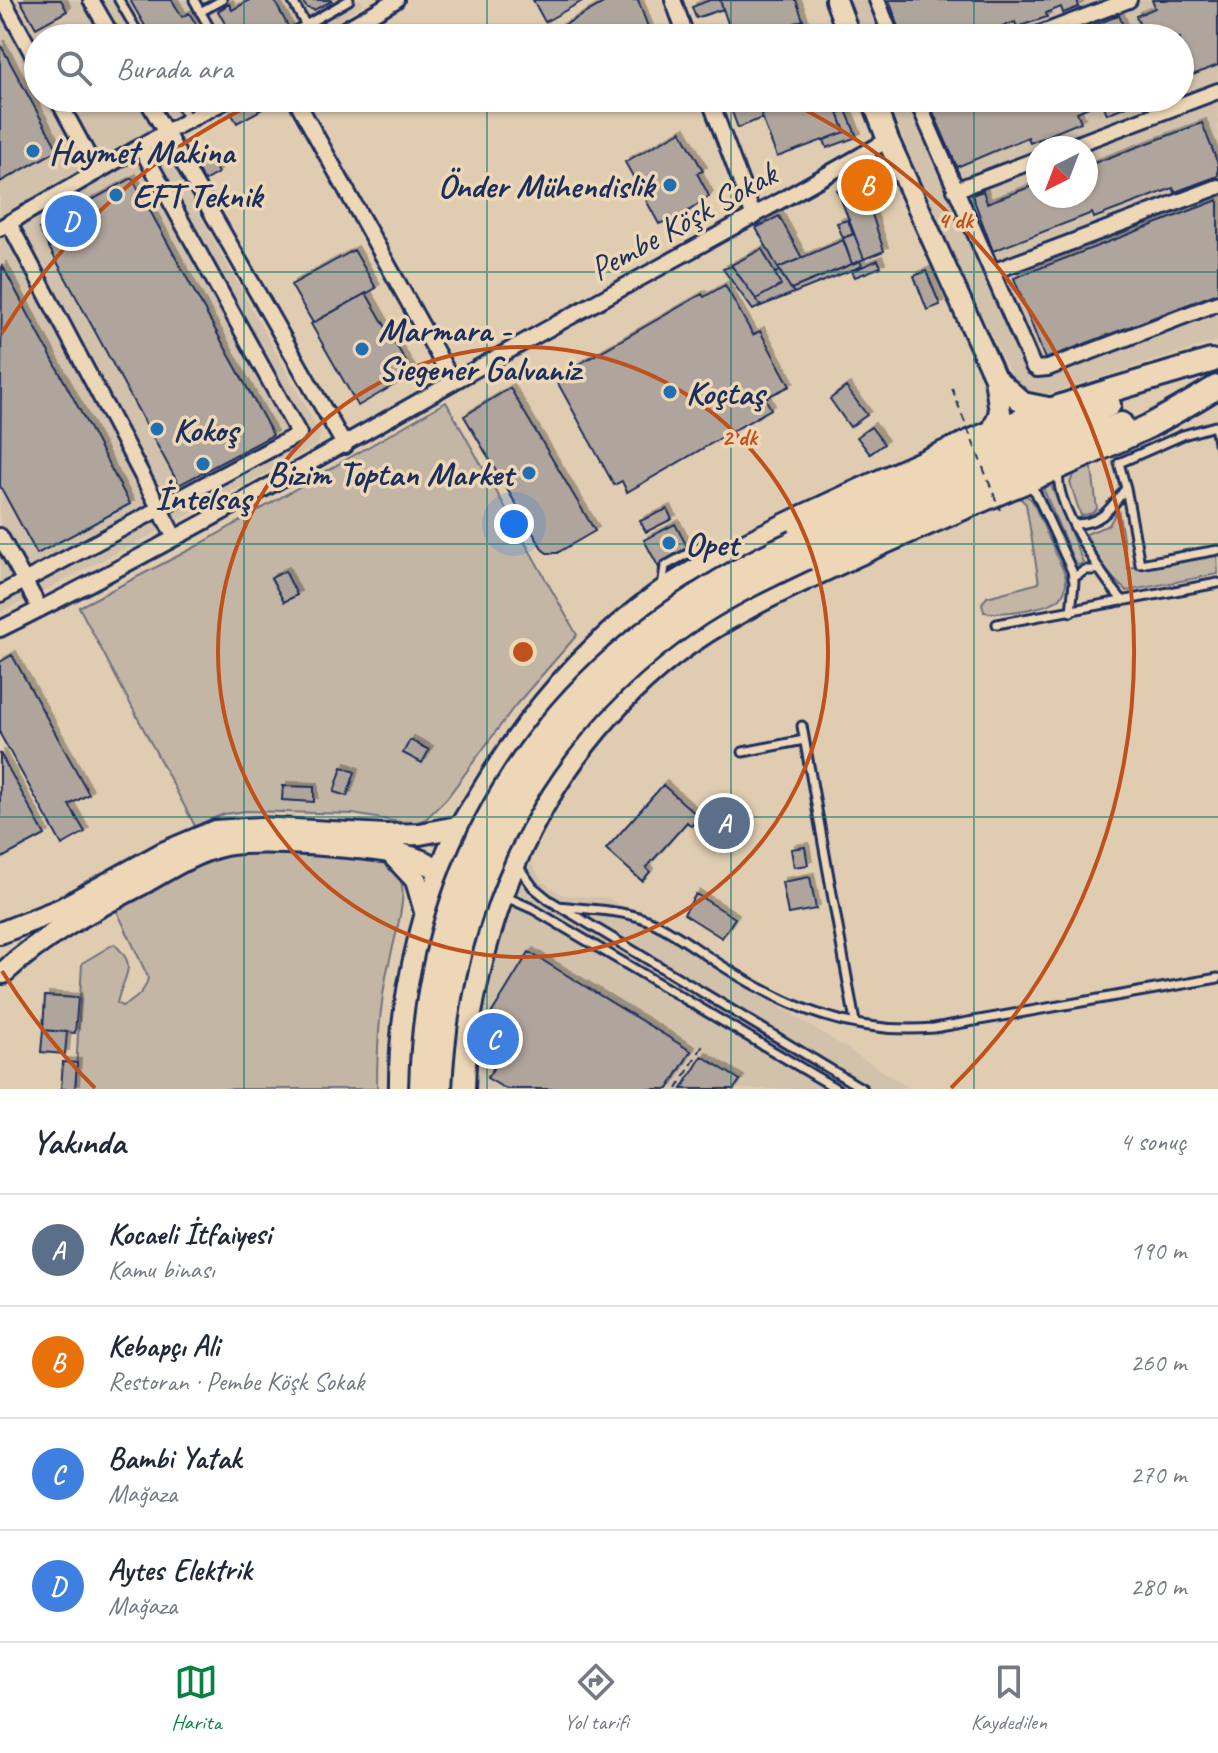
<!DOCTYPE html>
<html lang="tr">
<head>
<meta charset="utf-8">
<style>
  body { margin:0; font-family:Caveat,sans-serif; background:#f6f6f7; color:#1f2937 }
  .compass { position:absolute; left:1026px; top:136px; width:72px; height:72px; border-radius:50%; background:#fff; box-shadow:0 2px 6px #0004; rotate:222deg }
  .you { position:absolute; left:514px; top:524px; width:28px; height:28px; margin:-20px; border:6px solid #fff; border-radius:50%; background:#1a73e8; box-shadow:0 0 0 12px #1a73e833 }
  .badge { display:grid; place-items:center; width:52px; height:52px; border-radius:50%; background:#0b8043; color:#fff; font-size:26px; font-weight:700 }
  .pin { position:absolute; translate:-50% -50%; border:4px solid #fff; box-shadow:0 2px 8px #0006 }
  .list { margin:0; padding:0; list-style:none }
  h2 { display:flex; justify-content:space-between; align-items:center; height:104px; margin:0; padding:0 32px; font-size:34px }
  h2 small { font-size:26px; font-weight:400; color:#747a83 }
  .list li { display:grid; grid-template-columns:52px 1fr auto; gap:24px; align-items:center; box-sizing:border-box; height:112px; padding:0 32px; border-top:2px solid #e0e1e3 }
  .list b { display:block; font-size:30px; white-space:nowrap }
  .list p { margin:0; font-size:26px; white-space:nowrap; color:#747a83 }
  .list em { font-size:26px; font-style:normal; color:#747a83 }
  .icon { flex:none; width:44px; height:44px; fill:none; stroke:currentColor; stroke-width:2; stroke-linecap:round; stroke-linejoin:round }
  .map { position:relative; flex:none; width:1218px; height:1089px; overflow:hidden }
  .search { position:absolute; background:#fff; box-shadow:0 2px 6px #0004; left:24px; right:24px; top:24px; height:88px; display:flex; align-items:center; gap:20px; box-sizing:border-box; padding:0 28px; border-radius:44px; color:#747a83; font-size:30px }
  .sheet { height:552px; background:#fff }
  nav { display:flex; justify-content:space-around; align-items:center; box-sizing:border-box; height:112px; border-top:2px solid #e0e1e3; background:#fff; font-size:22px; color:#747a83 }
  nav a { display:grid; justify-items:center; gap:4px }
  nav .on { color:#0b8043 }
  .map>svg:first-child { display:block }
  .built { fill:#d2c1ab; fill-rule:evenodd }
  .green { fill:#c3b6a4; stroke:#6f7281; stroke-width:2 }
  .building { fill:#b0a59c; stroke:#1b2f5e; stroke-width:2; filter:url(#shadow) }
  .lines { fill:none; stroke-linecap:round; stroke-linejoin:round }
  .lane-casing { stroke:#1b2f5e; stroke-width:13 }
  .street-casing { stroke:#1b2f5e; stroke-width:20 }
  .secondary-casing { stroke:#1b2f5e; stroke-width:26 }
  .primary-casing { stroke:#1b2f5e; stroke-width:28 }
  .path { stroke:#1b2f5e; stroke-width:2; stroke-dasharray:8 6; stroke-linecap:butt }
  .lane { stroke:#edd7b6; stroke-width:7 }
  .street { stroke:#edd7b6; stroke-width:14 }
  .secondary { stroke:#edd7b6; stroke-width:20 }
  .primary { stroke:#edd7b6; stroke-width:22 }
  .primary-bridge-casing { stroke:#1b2f5e; stroke-width:28; stroke-linecap:butt }
  .path-bridge { stroke:#1b2f5e; stroke-width:2; stroke-dasharray:8 6; stroke-linecap:butt }
  .primary-bridge { stroke:#edd7b6; stroke-width:22 }
  .grid { fill:none; stroke:#0f766e; stroke-width:2; stroke-opacity:0.55 }
  .ring { fill:none; stroke:#bf511c; stroke-width:4 }
  .poi-dot { fill:#1f6fb2; stroke:#edd7b6; stroke-width:3 }
  .labels { text-anchor:middle; dominant-baseline:central; stroke-width:7; stroke-linejoin:round; paint-order:stroke }
  .poi-label { font-size:34px; font-weight:bold; fill:#1b2f5e; stroke:#edd7b6; text-anchor:start }
  .street-label { font-size:34px; fill:#1b2f5e; stroke:#edd7b6 }
  .centre { fill:#bf511c; stroke:#edd7b6; stroke-width:4 }
  .ring-label { font-size:24px; text-anchor:middle; font-weight:bold; fill:#bf511c; stroke:#edd7b6; stroke-width:7; stroke-linejoin:round; paint-order:stroke }
</style>
</head>
<body>
<div class="map">
<svg width="1218" height="1089" viewBox="0 0 1218 1089">
  <defs>
    <filter id="shadow"><feDropShadow dx="4" dy="-4" stdDeviation="0" flood-color="#0004"/></filter>
  </defs>
  <rect width="100%" height="100%" fill="#e0cdb1"/>
  <filter id="ink" filterUnits="userSpaceOnUse"><feTurbulence type="fractalNoise" baseFrequency=".0125" numOctaves="2"/><feDisplacementMap in="SourceGraphic" scale="16" xChannelSelector="R" yChannelSelector="G"/><feConvolveMatrix kernelMatrix="1 2 1 2 8 2 1 2 1" color-interpolation-filters="sRGB"/></filter>
  <g filter="url(#ink)">
    <path class="built" d="M0 0H79L101 38H38V98H135L321 434 317 445 161 530 0 613Z
      M99 0H363L361 5 312 38H121Z
      M848 0H1218V341L1038 397 1023 392 1013 379 954 260 886 98H1180V38H863ZM1038 148H1086V196H1038Z
      M531 863 543 882 563 895 608 898 911 1089H470L469 1055 502 920Z"/>
    <path class="green" d="M446 402 577 635 514 707 447 798 426 819 411 824 353 814 246 811 224 814 195 826 79 607 197 546Z
      M1091 461 1097 509 1092 513 1081 516 1070 482 1078 469Z
      M1051 485 1083 562 1080 565 1075 564 1043 488Z
      M1025 495 1032 500 1065 574C1067 583 1066 591 1060 598 1048 609 1000 615 984 612L982 603 987 597 1039 583 1026 504 1019 497Z
      M1118 509 1128 568 1217 553 1218 574 1127 591C1107 575 1096 558 1086 534L1109 525Z
      M237 852 378 858C388 864 400 872 402 885 406 905 390 954 386 977 379 1014 377 1051 377 1089H75L82 963 114 944C140 967 123 975 117 1003L122 1006C135 1000 146 992 148 977L116 909 197 867Z"/>
    <path class="building" d="M20 0H61L67 11 36 28Z
      M130 0H172L182 17 189 13 196 24 189 28 195 37 202 33 205 38H152Z
      M250 0H274L289 28 271 38H233L218 11 229 4 232 10Z
      M301 0H331L332 1 314 10 307 8Z
      M533 0H584L545 22Z
      M609 0H638L652 38H555L552 32Z
      M710 0H720L723 9 696 18 692 7Z
      M720 0H796L803 20 757 38H733Z
      M889 0H1077L1079 7 1063 13 1061 7 1046 13 1047 17 1017 27 1015 22 984 33 986 38H903Z
      M1152 0H1218V65L1180 80V38H1145L1136 16 1155 8Z
      M1119 15 1128 38H1058L1076 30 1077 33Z
      M803 20 811 38H757Z
      M0 44 58 150 0 182Z
      M257 98H263L268 106 237 123 231 113Z
      M727 98H806L761 115 762 118 738 128Z
      M806 98H833L845 132 777 157 761 115Z
      M927 98H1146L1107 114 1102 101 1077 112 1081 122 1030 143 1028 137 957 167Z
      M846 110 857 137 827 148 824 140 845 132 838 113Z
      M1202 123 1218 164V176L1175 192 1173 188 1094 218 1092 213 993 251 972 195 983 191 987 203 1038 184V196H1086V166Z
      M681 131 703 171 697 173 709 196 686 213 659 224 625 162Z
      M209 157 218 173 204 181 195 165Z
      M872 176 877 188 842 202 837 190Z
      M132 178 273 435 179 485 39 229Z
      M865 193 884 251 864 259 842 202Z
      M1218 200V293L1045 359 1014 278Z
      M779 216 802 258 778 268 756 228Z
      M848 220 853 234 843 238 837 223Z
      M854 234 864 259 852 264 843 238Z
      M843 240 852 264 791 289 778 268Z
      M762 249 781 285 756 299 731 265Z
      M354 250 376 288 313 323 291 285Z
      M878 260 881 267 855 277 852 271Z
      M860 261 862 266 794 293 791 289Z
      M2 265 130 504 37 554 0 486Z
      M732 266 756 299 761 306 753 310 723 269Z
      M779 271 794 293 761 306 756 299 781 285 775 273Z
      M926 271 940 305 927 310 914 276Z
      M725 285 753 335 760 331 790 386 765 398 771 409 627 492 622 481 614 485 555 378 702 294 704 297Z
      M366 293 413 374 358 406 311 324Z
      M846 387 867 415 850 427 830 399Z
      M510 388 595 531 557 553H547L543 550 464 416Z
      M871 427 884 444 870 454 857 437Z
      M667 509 672 519 646 532 640 521Z
      M675 524 690 552 659 568 644 540Z
      M285 571 297 595 284 602 271 578Z
      M12 655 89 794 69 805 85 832 62 845 0 734V662Z
      M410 740 429 750 422 763 403 753Z
      M0 753 45 835 0 859Z
      M342 767 355 772 347 796 334 792Z
      M663 785 699 817 691 826 687 822 646 868 650 872 642 881 606 849Z
      M283 786 314 787V802L282 800Z
      M805 847 808 865 794 867 791 849Z
      M810 877 816 909 788 914 782 882Z
      M696 894 735 918 722 938 684 914Z
      M529 952 691 1051 668 1089H506L487 1078 503 1053 477 1037Z
      M45 996 78 998 75 1033 43 1030Z
      M43 1030 67 1032 65 1054 41 1052Z
      M702 1056 740 1080 734 1089H682Z
      M63 1062 77 1063 75 1089H61Z"/>
    <g class="lines">
      <defs>
        <path id="lane" d="M119 0 141 38
          M194 0 215 38
          M292 0 313 38
          M200 12 222 0
          M283 38 349 0
          M176 98 189 120
          M1059 473C1054 504 1103 578 1123 601
          M1029 485 1036 493 1072 571 1074 582 1071 612
          M1126 488 1140 564 1218 550
          M1074 524C1102 524 1110 509 1126 488L1119 463 1183 435 1215 426 1218 443
          M1073 578 1085 570H1099
          M662 587 665 566 702 546 722 552
          M997 624 1218 583
          M802 726 855 1022
          M743 752 804 740
          M518 866 533 887 549 900 863 1089
          M506 897 533 909 837 1089
          M558 906C589 910 626 909 654 923 678 934 700 952 721 965 788 1008 853 1035 934 1028L1218 978"/>
        <path id="street" d="M3 0 38 64
          M91 0 113 38
          M673 0 687 38
          M877 0 892 38
          M330 38 396 0
          M1029 38 1129 0
          M57 98 97 172
          M146 98 345 446
          M295 98 453 382
          M709 98 754 217
          M916 98 1033 366 1037 369 1048 368 1218 303
          M1067 148 1218 91
          M955 190 1038 159
          M9 223 175 538
          M0 228 166 132 231 98
          M992 272 1218 187
          M0 536 40 609
          M0 594 299 434 140 146
          M0 629C154 553 303 467 453 382 597 300 744 223 888 140"/>
        <path id="secondary" d="M836 0 850 38
          M872 98 888 140 995 378 1000 412 992 432
          M995 378 1023 403 1053 409
          M389 851 416 880 426 915
          M0 933 61 909 163 853 215 831 259 828 385 835 420 834 462 826
          M3 973C47 933 90 911 142 884 168 869 196 851 225 845 255 840 317 844 348 847 382 851 414 852 442 872"/>
        <path id="primary" d="M795 542 900 494 1109 405
          M806 558 916 507 1121 424
          M401 1089C400 1009 419 927 448 853 456 833 469 814 481 795 527 718 587 646 661 593 705 562 756 540 805 516 867 487 929 459 992 432 1063 402 1138 383 1211 361
          M463 1089C464 1016 482 946 508 878 542 791 598 714 671 656 719 618 778 591 834 565 938 516 1046 476 1149 426 1172 414 1195 400 1217 387"/>
      </defs>
      <use href="#lane" class="lane-casing"/>
      <use href="#street" class="street-casing"/>
      <use href="#secondary" class="secondary-casing"/>
      <use href="#primary" class="primary-casing"/>
      <path class="path" d="M952 388 962 415
        M677 1089 705 1042"/>
      <use href="#lane" class="lane"/>
      <use href="#street" class="street"/>
      <use href="#secondary" class="secondary"/>
      <use href="#primary" class="primary"/>
      <defs>
        <path id="primary-bridge" d="M421 1089C427 832 566 648 795 542
          M440 1089C449 892 533 726 698 615 732 593 770 575 806 558"/>
      </defs>
      <use href="#primary-bridge" class="primary-bridge-casing"/>
      <path class="path-bridge" d="M962 415 1000 510"/>
      <use href="#primary-bridge" class="primary-bridge"/>
    </g>
  </g>
  <path class="grid" d="M244 0V38M487 0V38M731 0V38M974 0V38M244 98V1089M487 98V1089M731 98V1089M974 98V1089M0 272H1218M0 544H1218M0 817H1218"/>
  <g class="ring">
    <circle cx="523" cy="652" r="305"/>
    <path d="M95 1088A611 611 0 0 1 2 971M2 333A611 611 0 0 1 265 98M781 98A611 611 0 0 1 951 1088"/>
  </g>
  <g class="poi-dot">
    <circle cx="33" cy="151" r="8"/>
    <circle cx="670" cy="185" r="8"/>
    <circle cx="116" cy="195" r="8"/>
    <circle cx="362" cy="349" r="8"/>
    <circle cx="670" cy="392" r="8"/>
    <circle cx="157" cy="429" r="8"/>
    <circle cx="203" cy="464" r="8"/>
    <circle cx="529" cy="473" r="8"/>
    <circle cx="669" cy="543" r="8"/>
  </g>
  <g class="labels">
    <g class="poi-label">
      <text x="49" y="151">Haymet Makina</text>
      <text x="654" y="185" text-anchor="end">Önder Mühendislik</text>
      <text x="132" y="195">EFT Teknik</text>
      <text x="378" y="329">Marmara -<tspan x="378" dy="39">Siegener Galvaniz</tspan></text>
      <text x="686" y="392">Koçtaş</text>
      <text x="173" y="429">Kokoş</text>
      <text x="513" y="473" text-anchor="end">Bizim Toptan Market</text>
      <text x="203" y="497" text-anchor="middle">İntelsaş</text>
      <text x="685" y="543">Opet</text>
    </g>
    <g class="street-label">
      <text transform="translate(683 221) rotate(-29)">Pembe Köşk Sokak</text>
    </g>
  </g>
  <circle cx="523" cy="652" r="12" class="centre"/>
  <g class="ring-label">
    <text x="955" y="228">4 dk</text>
    <text x="739" y="445">2 dk</text>
  </g>
</svg>
<svg class="compass" viewBox="-18 -18 36 36"><path d="M0-13l5 13h-10z" fill="#e53935"/><path d="M0 13l5-13h-10z" fill="#747a83"/></svg>
<div class="you"></div>
<div class="pin badge" style="left:724px;top:823px;background:#5c6f8a">A</div>
<div class="pin badge" style="left:867px;top:185px;background:#e8710a">B</div>
<div class="pin badge" style="left:493px;top:1039px;background:#3f7fe0">C</div>
<div class="pin badge" style="left:71px;top:221px;background:#3f7fe0">D</div>
<div class="search"><svg class="icon" aria-label="search" viewBox="0 0 24 24"><circle cx="10" cy="10" r="6"/><path d="M15 15l6 6"/></svg>Burada ara</div>
</div>
<section class="sheet">
<h2>Yakında<small>4 sonuç</small></h2>
<ul class="list">
<li><span class="badge" style="background:#5c6f8a">A</span><div><b>Kocaeli İtfaiyesi</b><p>Kamu binası</p></div><em>190 m</em></li>
<li><span class="badge" style="background:#e8710a">B</span><div><b>Kebapçı Ali</b><p>Restoran · Pembe Köşk Sokak</p></div><em>260 m</em></li>
<li><span class="badge" style="background:#3f7fe0">C</span><div><b>Bambi Yatak</b><p>Mağaza</p></div><em>270 m</em></li>
<li><span class="badge" style="background:#3f7fe0">D</span><div><b>Aytes Elektrik</b><p>Mağaza</p></div><em>280 m</em></li>
</ul>
</section>
<nav>
<a class="on"><svg class="icon" aria-label="map" viewBox="0 0 24 24"><path d="M3 6l6-2 6 2 6-2v14l-6 2-6-2-6 2zM9 4v14M15 6v14"/></svg>Harita</a>
<a><svg class="icon" aria-label="directions" viewBox="0 0 24 24"><path d="M12 3l9 9-9 9-9-9zM9 14v-3h6M13 9l2 2-2 2"/></svg>Yol tarifi</a>
<a><svg class="icon" aria-label="saved" viewBox="0 0 24 24"><path d="M7 4h10v16l-5-4-5 4z"/></svg>Kaydedilen</a>
</nav>
</body>
</html>
